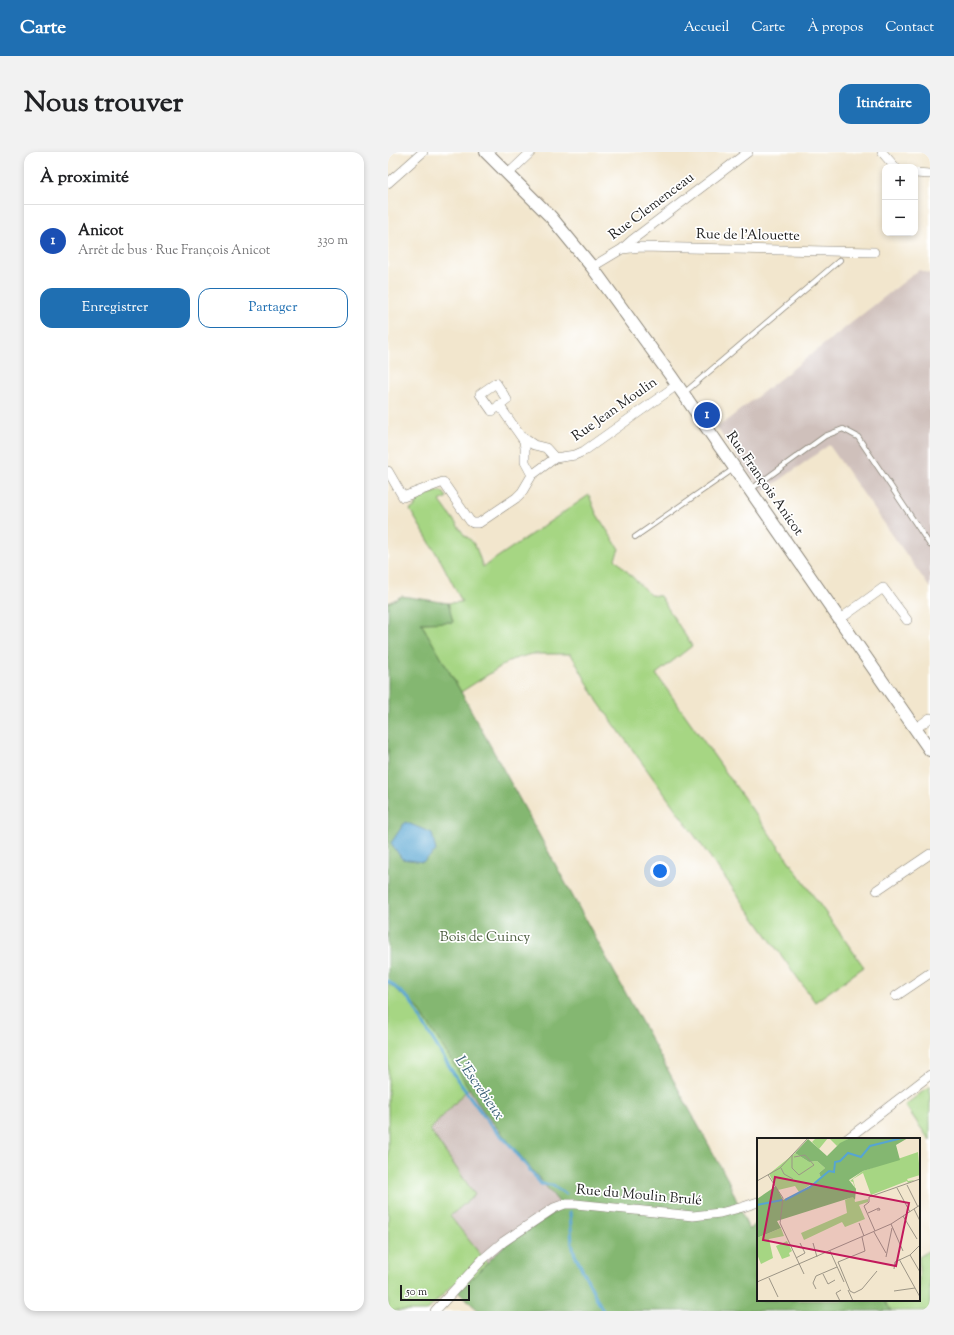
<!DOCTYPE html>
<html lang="fr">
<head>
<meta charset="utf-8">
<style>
  body { margin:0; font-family:"Sorts Mill Goudy",serif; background:#f2f2f2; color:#202124 }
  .controls { position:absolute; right:12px; top:12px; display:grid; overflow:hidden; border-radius:8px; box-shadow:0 2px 6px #0003 }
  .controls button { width:36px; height:36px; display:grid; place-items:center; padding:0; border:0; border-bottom:1px solid #e0e0e0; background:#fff; color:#202124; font:20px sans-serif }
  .scale { position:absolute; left:12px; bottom:10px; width:70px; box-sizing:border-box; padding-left:4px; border:2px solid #1c1c1c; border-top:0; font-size:11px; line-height:14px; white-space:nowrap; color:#1c1c1c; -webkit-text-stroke:3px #fff; paint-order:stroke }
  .you { position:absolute; left:272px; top:719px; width:14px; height:14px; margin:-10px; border:3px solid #fff; border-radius:50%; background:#1a73e8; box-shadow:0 0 0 6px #1a73e833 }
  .badge { display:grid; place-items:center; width:26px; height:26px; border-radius:50%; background:#1f6fb2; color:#fff; font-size:13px; font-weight:700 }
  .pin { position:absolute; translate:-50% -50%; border:2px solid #fff; box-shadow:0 1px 4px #0006 }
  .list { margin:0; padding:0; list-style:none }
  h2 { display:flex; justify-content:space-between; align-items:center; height:52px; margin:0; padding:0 16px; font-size:17px }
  h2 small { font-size:13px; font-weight:400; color:#757577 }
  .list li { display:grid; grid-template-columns:26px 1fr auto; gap:12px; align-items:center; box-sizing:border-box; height:72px; padding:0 16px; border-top:1px solid #e0e0e0 }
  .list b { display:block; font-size:15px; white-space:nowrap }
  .list p { margin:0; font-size:13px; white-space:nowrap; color:#757577 }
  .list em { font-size:13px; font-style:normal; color:#757577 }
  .actions { display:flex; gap:8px; padding:12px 16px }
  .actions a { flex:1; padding:9px 0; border:1px solid #1f6fb2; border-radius:12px; text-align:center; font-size:14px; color:#1f6fb2 }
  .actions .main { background:#1f6fb2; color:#fff }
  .map { position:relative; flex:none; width:542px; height:1159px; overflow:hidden; border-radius:12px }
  header { display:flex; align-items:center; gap:24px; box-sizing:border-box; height:56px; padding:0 20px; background:#1f6fb2; color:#fff }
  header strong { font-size:19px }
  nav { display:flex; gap:22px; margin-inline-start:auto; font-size:14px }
  .intro { display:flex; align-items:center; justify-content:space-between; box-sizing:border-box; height:96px; padding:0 24px }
  h1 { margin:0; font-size:28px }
  .button { padding:10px 18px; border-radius:12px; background:#1f6fb2; color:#fff; font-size:14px; font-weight:700 }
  main { display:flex; gap:24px; padding:0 24px }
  aside { flex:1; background:#fff; border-radius:12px; box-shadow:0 2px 6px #0003 }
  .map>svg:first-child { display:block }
  .industrial { fill:#cfc0bb }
  .green { fill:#a6d683; stroke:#617950 }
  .forest { fill:#84b771; stroke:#506a46 }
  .water { fill:#57a5d1; stroke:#3a6076 }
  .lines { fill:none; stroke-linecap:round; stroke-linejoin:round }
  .stream { stroke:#57a5d1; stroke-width:3 }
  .service-casing { stroke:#878174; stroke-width:6 }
  .minor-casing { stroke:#878174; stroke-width:10 }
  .tertiary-casing { stroke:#878174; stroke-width:14 }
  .service { stroke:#fff; stroke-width:4.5 }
  .minor { stroke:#fff; stroke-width:9 }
  .tertiary { stroke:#fff; stroke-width:12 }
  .labels { text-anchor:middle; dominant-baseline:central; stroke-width:3.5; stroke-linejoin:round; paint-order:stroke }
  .street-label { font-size:14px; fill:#1c1c1c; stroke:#fff }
  .park-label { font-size:14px; fill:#4c5d40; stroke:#fff }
  .water-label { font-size:15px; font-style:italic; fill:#3a6076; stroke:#fff }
  .inset-river { fill:none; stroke:#57a5d1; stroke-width:2 }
  .inset-road { fill:none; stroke:#9c9586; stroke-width:1 }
  .view { fill:#c2185b; fill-opacity:0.15; stroke:#c2185b; stroke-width:2 }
  .inset-edge { fill:none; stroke:#1c1c1c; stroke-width:2 }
</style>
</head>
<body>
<header>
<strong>Carte</strong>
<nav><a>Accueil</a><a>Carte</a><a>À propos</a><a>Contact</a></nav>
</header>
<div class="intro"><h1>Nous trouver</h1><a class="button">Itinéraire</a></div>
<main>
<aside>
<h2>À proximité<small></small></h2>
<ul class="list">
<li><span class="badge" style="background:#1a4fb4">1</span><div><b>Anicot</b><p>Arrêt de bus · Rue François Anicot</p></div><em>330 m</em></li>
</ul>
<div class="actions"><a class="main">Enregistrer</a><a>Partager</a></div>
</aside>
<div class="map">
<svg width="542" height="1159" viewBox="0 0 542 1159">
  <rect width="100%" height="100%" fill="#fff"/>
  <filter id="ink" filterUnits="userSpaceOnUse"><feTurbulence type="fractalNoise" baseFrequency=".025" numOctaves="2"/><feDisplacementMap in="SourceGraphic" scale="8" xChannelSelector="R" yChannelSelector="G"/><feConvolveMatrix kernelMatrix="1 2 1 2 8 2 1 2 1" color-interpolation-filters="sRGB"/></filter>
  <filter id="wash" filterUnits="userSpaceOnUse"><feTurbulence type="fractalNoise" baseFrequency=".012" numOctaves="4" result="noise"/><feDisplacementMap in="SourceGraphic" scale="16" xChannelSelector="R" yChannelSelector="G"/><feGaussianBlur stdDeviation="0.9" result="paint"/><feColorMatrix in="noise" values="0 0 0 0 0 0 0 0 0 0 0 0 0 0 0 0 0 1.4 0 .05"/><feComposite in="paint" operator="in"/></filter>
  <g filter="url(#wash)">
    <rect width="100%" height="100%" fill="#f2e6cd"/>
    <path class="industrial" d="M531 118 542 122V436L441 293 375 340 329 276Z
      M81 936 96 960 175 1055 117 1093 99 1111 62 1063 42 977Z"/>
    <path class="green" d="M51 339H54L59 345 52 349 77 384C89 390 90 403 95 415L201 343 208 361 231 397 227 407 262 443 272 444 304 494 268 522 476 815 427 850 210 550 183 502H143L123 508 73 540 33 471 65 470 60 451 74 450 54 411 22 358 28 354C28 344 43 342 51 339Z
      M0 831 30 856 81 936 42 978 87 1043 62 1064 99 1111 70 1140 64 1133 39 1159H0Z
      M542 934V989L517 953Z
      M542 1098V1159H503L496 1148H531V1105Z"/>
    <path class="forest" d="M14 444 60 451 65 470 33 471 73 540 340 1028 361 1078 370 1070V1148H496L503 1159H91L70 1140 117 1093 175 1055 96 960 30 856 0 831V451Z"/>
    <path class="water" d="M17 670 44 681 48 699 35 710 14 707 3 691Z"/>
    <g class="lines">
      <path class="stream" d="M0 829 22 848 42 883 69 927 101 971 122 993 153 1032 164 1033 178 1042
        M182 1060 184 1092 187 1103 215 1159"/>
    </g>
  </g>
  <g filter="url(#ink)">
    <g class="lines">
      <defs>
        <path id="service" d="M296 241 452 108
          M362 338 437 284 455 277 470 285 542 393
          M247 385 347 316"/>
        <path id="minor" d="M494 0 507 15
          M527 21 542 22
          M120 22 143 0
          M0 31 35 0
          M234 97 253 95 486 100
          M204 115 234 97 244 88 360 0
          M108 231 119 248 104 259 92 242Z
          M111 253 136 289 137 296V310L144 323
          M134 285 146 293 158 296 167 306
          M0 319 15 345 55 330 82 369 85 371H91L128 346 134 340 144 323 167 306 187 303 196 299 289 233
          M452 467 495 436 519 468
          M527 577 542 566
          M489 738 542 702
          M508 844 542 821
          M459 987 542 923
          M47 1159 95 1107 115 1090 166 1056 177 1052H188L305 1064 332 1061 355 1055 370 1050"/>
        <path id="tertiary" d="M98 0 163 65 204 115 283 224 542 598"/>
      </defs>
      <use href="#service" class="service-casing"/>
      <use href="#minor" class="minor-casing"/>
      <use href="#tertiary" class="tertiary-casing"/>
      <use href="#service" class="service"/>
      <use href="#minor" class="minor"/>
      <use href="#tertiary" class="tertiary"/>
    </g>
  </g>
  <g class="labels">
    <g class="street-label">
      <text transform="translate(264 55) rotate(-37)">Rue Clemenceau</text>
      <text transform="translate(360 84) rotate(1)">Rue de l'Alouette</text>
      <text transform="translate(227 258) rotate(-35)">Rue Jean Moulin</text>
      <text transform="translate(376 332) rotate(55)">Rue François Anicot</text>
      <text transform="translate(251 1044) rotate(5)">Rue du Moulin Brulé</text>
    </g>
    <g class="park-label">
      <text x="97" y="786">Bois de Cuincy</text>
    </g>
    <g class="water-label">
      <text transform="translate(91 936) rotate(55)">L'Escrebieux</text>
    </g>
  </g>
  <g transform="translate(369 986)">
    <rect width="163" height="163" fill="#f2e6cd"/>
    <path d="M59 0H71L62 11 55 4ZM72 0H93L80 8ZM161 14 163 37 150 41 151 43 158 42 151 45 150 43 114 57 106 35 96 41 100 57 96 44 93 43 106 33ZM38 15 52 24 60 23 68 30 62 35 64 40 42 54 38 48 21 52 12 36ZM97 58 98 64 111 61V64L102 67 108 81 88 89 85 84 47 102 44 95 90 75 88 62ZM24 90 27 98 12 101 16 120 4 126 0 116V100ZM30 103 35 113 32 115 33 118 25 121 19 108Z" fill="#a6d683"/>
    <path d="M93 0H151L139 7 143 22 106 33 92 42 99 51 98 62 96 59 20 83 24 90 0 100V61L19 48 26 62 52 50 64 40 62 35 68 30 60 23 52 24 38 15 51 1 70 18 83 5Z" fill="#84b771"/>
    <path class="inset-river" d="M28 62 53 49 72 33 77 34 78 24 83 23 91 15 104 19 113 8 145 0M0 67 25 62"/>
    <path class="inset-road" d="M35 17V30L42 37 57 27 48 17 37 19M24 30 27 36 36 41M11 37 26 60 23 85 47 136M0 43 23 30 51 0M150 47 161 69M140 50 153 74M157 71 163 83M111 75 122 70 123 72H120M146 78 160 101M102 85 107 98M134 86 146 113M118 93 107 68 112 64V59L163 41M117 94 129 115M105 99 108 113 81 124 93 153 97 155 105 151 120 133M56 105 60 119M73 113 87 144M153 117 163 134M129 119 135 90M39 120 48 115 43 105M142 121 163 159M137 131 138 124 153 117 163 107M66 136 71 146 78 142M12 140 21 159M0 144 134 86 163 67M59 151 56 145 59 138 80 129M91 152 96 163M137 153 158 150M83 163 79 155 84 152"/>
    <path class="view" d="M18 39 152 65 139 128 6 102Z"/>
    <rect width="163" height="163" class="inset-edge"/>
  </g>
</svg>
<div class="controls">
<button>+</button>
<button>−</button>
</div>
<div class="scale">50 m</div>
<div class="you"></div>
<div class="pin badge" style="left:319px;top:263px;background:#1a4fb4">1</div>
</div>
</main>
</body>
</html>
